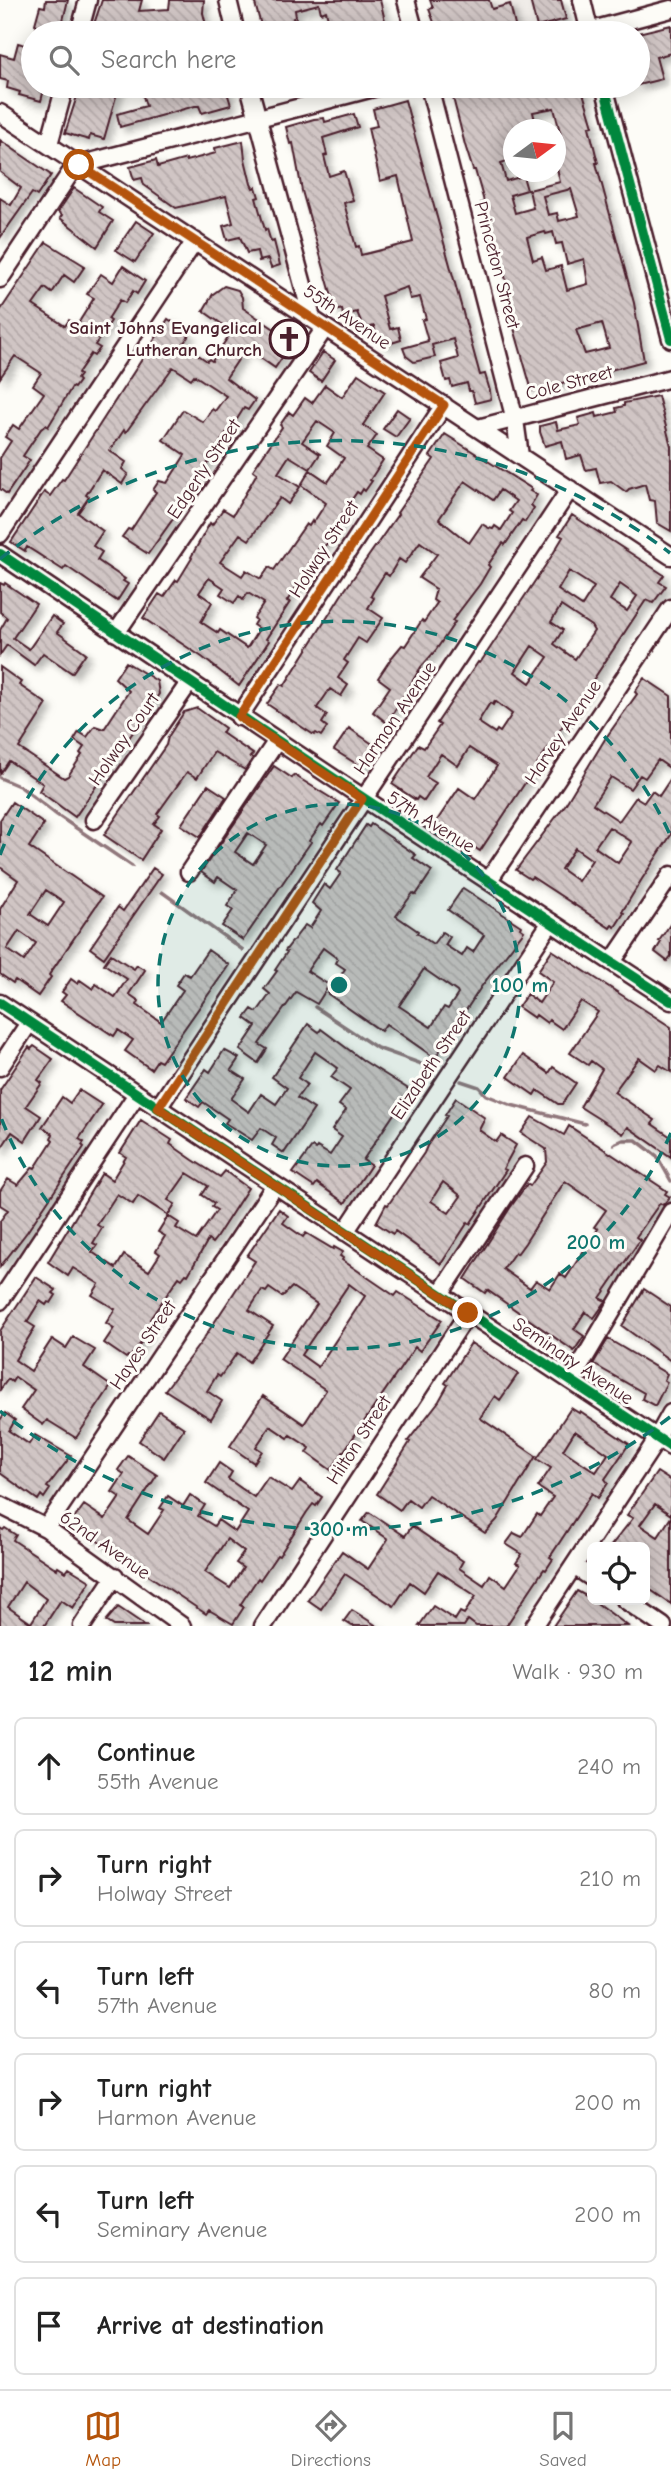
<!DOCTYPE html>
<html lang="en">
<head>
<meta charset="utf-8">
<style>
  body { margin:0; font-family:"Comic Neue",sans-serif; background:#f6f6f6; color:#222 }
  .controls { position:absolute; right:21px; bottom:21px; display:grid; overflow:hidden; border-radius:10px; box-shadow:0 4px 18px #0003 }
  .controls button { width:63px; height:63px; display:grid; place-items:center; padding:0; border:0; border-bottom:2px solid #e0e0e0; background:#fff; color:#222; font:35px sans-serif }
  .compass { position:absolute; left:503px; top:119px; width:63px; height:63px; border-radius:50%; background:#fff; box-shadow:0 4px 18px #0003; rotate:75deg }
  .stop { position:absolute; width:21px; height:21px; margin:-16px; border:5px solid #b45309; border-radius:50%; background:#fff }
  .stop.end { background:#b45309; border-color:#fff; box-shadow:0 2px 7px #0008 }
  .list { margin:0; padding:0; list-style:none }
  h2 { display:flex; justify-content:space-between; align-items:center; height:91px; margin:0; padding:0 28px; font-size:30px }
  h2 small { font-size:23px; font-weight:400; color:#767676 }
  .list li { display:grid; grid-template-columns:46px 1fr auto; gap:21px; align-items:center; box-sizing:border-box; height:98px; margin:0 14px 14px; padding:0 14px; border:2px solid #e0e0e0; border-radius:10px }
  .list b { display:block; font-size:26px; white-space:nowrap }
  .list p { margin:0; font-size:23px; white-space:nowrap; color:#767676 }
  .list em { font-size:23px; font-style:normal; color:#767676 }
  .icon { flex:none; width:38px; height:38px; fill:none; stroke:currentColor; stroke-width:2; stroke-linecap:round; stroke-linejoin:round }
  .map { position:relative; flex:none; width:671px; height:1626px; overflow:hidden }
  .search { position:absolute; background:#fff; box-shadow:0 4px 18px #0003; left:21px; right:21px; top:21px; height:77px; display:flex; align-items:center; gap:18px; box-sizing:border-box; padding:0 24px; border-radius:38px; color:#767676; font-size:26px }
  .sheet { height:763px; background:#fff }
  nav { display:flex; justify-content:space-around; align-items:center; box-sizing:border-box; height:98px; border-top:2px solid #e0e0e0; background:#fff; font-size:19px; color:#767676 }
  nav a { display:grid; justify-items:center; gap:4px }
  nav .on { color:#b45309 }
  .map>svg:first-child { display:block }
  .built { fill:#f0ece8 }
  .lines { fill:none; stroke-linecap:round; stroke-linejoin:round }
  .stream { stroke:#91777b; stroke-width:3.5 }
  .building { fill:url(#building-back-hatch); stroke:#4a1f2b; stroke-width:2; fill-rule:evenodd; filter:url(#shadow) }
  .minor-casing { stroke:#4a1f2b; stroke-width:21 }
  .minor { stroke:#fdfcf7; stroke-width:16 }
  .cycleway-casing { stroke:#fdfcf7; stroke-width:15 }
  .cycleway { stroke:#00873e; stroke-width:10 }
  .route { stroke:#b45309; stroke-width:9 }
  .ring { fill:none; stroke:#0f766e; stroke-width:3.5; stroke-dasharray:12 9 }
  .labels { text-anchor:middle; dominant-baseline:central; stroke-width:6; stroke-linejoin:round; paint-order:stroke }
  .street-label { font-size:19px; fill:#4a1f2b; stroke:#fdfcf7 }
  .poi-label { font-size:19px; font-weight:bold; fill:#4a1f2b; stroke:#fdfcf7; text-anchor:end }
  .centre { fill:#0f766e; stroke:#fdfcf7; stroke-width:3.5 }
  .ring-label { font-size:21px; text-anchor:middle; font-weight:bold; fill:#0f766e; stroke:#fdfcf7; stroke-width:6; stroke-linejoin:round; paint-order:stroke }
</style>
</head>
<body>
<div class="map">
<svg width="671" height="1626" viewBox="0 0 671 1626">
  <defs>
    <pattern id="building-back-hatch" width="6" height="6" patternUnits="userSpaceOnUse" patternTransform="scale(1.75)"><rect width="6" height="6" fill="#d0c5c4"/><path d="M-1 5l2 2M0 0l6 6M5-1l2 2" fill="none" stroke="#b4a9a9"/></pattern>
    <filter id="shadow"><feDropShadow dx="5" dy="5" stdDeviation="3.5" flood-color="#0004"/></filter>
  </defs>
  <rect width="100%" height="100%" fill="#fdfcf7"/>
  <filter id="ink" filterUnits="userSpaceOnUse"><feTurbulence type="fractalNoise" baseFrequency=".0143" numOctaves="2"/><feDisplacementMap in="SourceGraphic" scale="14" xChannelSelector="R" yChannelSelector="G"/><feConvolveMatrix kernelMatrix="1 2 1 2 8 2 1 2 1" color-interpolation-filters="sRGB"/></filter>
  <g filter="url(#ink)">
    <path class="built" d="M491 0H563L569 20 519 33H500Z"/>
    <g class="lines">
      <path class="stream" d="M0 778 21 787 57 815 132 866
        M162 892 243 950
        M315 1007 377 1048 419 1063 433 1071
        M461 1081 479 1087 486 1095 511 1105 585 1124
        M614 1144 623 1140H636L657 1156 671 1181"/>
    </g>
    <path class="building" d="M46 0H68L60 33 36 30 37 25 35 24 40 6 45 7Z
      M102 0H142L139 11 169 9 170 0H204L203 13 208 33H182L181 30 148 33H91Z
      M254 0H380L388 33H332L326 11 321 13 319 4 295 10 296 17 293 18 294 20 284 23 287 33H265L264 29H262Z
      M430 0H489L492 9 510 4 516 30 505 33H499L498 30 485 33H438L429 9 433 8Z
      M530 0H561L566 19 537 27Z
      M671 25V53L656 57 662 79 638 85V33Z
      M18 43 33 47V86H45L41 101 19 95 20 92 7 88 8 81 0 79V54L14 58Z
      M75 86H119L104 139 90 135 89 140 65 133 78 93 74 92Z
      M140 86H225L231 105 202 113 199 106H195L120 127 117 114 146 106Z
      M467 86H581L593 126 589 127 598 163H596L634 303 644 361 532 391 502 286 507 284 501 262 494 235 492 236 485 213H483L481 203 484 202 483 198 475 170H473L465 145 451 90ZM554 108 562 140 556 142V164L560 182 529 190 533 208 515 213 510 195 527 190 523 176 506 181 501 163 514 159V130H537L533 112ZM571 189 579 216 559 221 557 213 548 215 543 196ZM545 232 546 234 553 232 556 244 562 243 567 264 584 259 588 284 567 290 561 266 546 270 542 257 533 260 527 237ZM602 323 609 348 585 354 576 330Z
      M405 100 480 375 485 374 490 391 491 399 475 403 472 391H469L467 383 452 387 450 380 446 381 441 363 458 358 453 339 432 345 435 357 414 362 406 356 403 348 428 341 422 320 426 319 420 297 410 299 407 287 381 296 390 329 398 327 401 340 385 345 382 340 378 341 374 326 364 329 357 312 343 316 342 309 336 311 302 191 293 143 290 144 286 127 314 119 324 118 325 122 354 114 358 127 323 138 327 155 324 156 329 176 344 171 353 200 344 203 356 247 359 246 361 255 413 242 398 176 380 181 368 128 377 126 373 109Z
      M0 140 51 175 37 196 32 193 0 238V198L11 205 21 188 0 172Z
      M243 141 245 159 251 184 253 188 256 187 259 197 256 198 265 230 267 229 271 242 274 241 280 265 271 268 268 259 259 261 257 251 247 253 240 237 227 240 223 226 233 223 226 196 176 208 144 185 142 178 134 180 130 167 156 160 158 167 186 159V161L216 153 215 148Z
      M74 188 102 207 99 212 113 221 97 247 60 218 62 215 58 212Z
      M136 221 154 233 135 262 116 250Z
      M46 242 85 266 74 282 64 275 52 293 45 288 33 305 65 326 69 320 77 325 94 298 87 294 101 274 113 282 123 266 145 281 137 294 133 291 125 303 120 300 108 319 111 321 95 345 100 348 94 356 91 354 78 373 80 375 77 379 79 381 74 388 72 387 48 427 46 425 41 429 23 456 30 460 7 494 0 489V458L11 441 5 437 13 425 19 429 44 393 33 385 41 373 15 356 0 378V311Z
      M224 286 238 290 242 297 243 308 276 330 280 323 284 325 286 324 298 334 275 368 246 348 226 378 255 400 248 410 244 408 234 424 238 426 231 437 226 433 200 476 173 514 175 516 148 554 122 537 128 529 131 530 156 492 153 490 159 481 167 483 185 455 163 440 183 410 203 422 212 409 215 411 226 396 194 375 191 379 173 367 126 432 124 430 110 451 126 462 122 469 128 474 122 484 102 470 86 495 89 497 78 513 103 531 93 546 102 552 97 560 125 579 123 581 128 584 117 601 66 566 63 570 27 547 25 551 11 542 44 492 50 496 62 479 64 480 168 319 190 334 183 344 207 361 209 359 212 361 232 331 203 311 213 294Z
      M323 352 335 360 321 381 309 373Z
      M358 374 385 392 363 425 377 435 367 449 383 460 370 480 372 481 365 491 363 489 360 494 357 492 341 515 345 517 329 542 323 547 321 545 308 565 311 566 287 601 290 602 266 639 269 641 239 686 202 657 143 618 159 594 164 597 176 580 178 581 192 558 191 557 210 523 212 525 223 509 233 515 257 473 253 470 282 427 280 425 289 412 293 415 305 398 312 403 325 385 342 397ZM317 421 335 433 327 446 344 458 328 482 310 470 301 485 326 503 313 523 312 521 309 526 306 524 274 570 269 567 261 579 246 570 242 576 220 562 240 534 249 540 280 498 288 504 300 487 278 473 289 456 310 469 320 454 302 442ZM209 578 224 588 220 594 234 603 239 596 243 600 248 593 264 603 254 618 256 620 253 625 259 629 247 648 220 630 218 633 201 622 212 602 199 593Z
      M658 396 671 446V531L657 523 655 501 649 500 645 484 629 489 626 492 611 481 600 483 596 468 586 470 581 455 566 459 562 441 545 446 540 432V426L556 422 558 430 580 425 578 418 596 413 597 417 617 412 616 408 624 406V403Z
      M397 409 410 418 396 437 383 429Z
      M445 434 532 489 530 491 537 495 531 505 534 508 525 522 522 520 505 545 503 543 488 565 490 567 480 584 452 621 455 622 436 650 421 667 387 723 373 712 390 687 378 678 392 657 402 645 405 646 422 620 424 622 437 603 433 600 436 589 419 578 437 554 420 542 405 563 399 559 389 576 385 573 373 592 371 596 374 598 368 608 383 618 366 643 358 638 344 660 348 663 338 678 348 685 341 696 330 689 317 708 327 715 322 723 327 727 321 736 316 733 314 735 267 704 281 684 284 686 342 594 398 514 397 513 434 459 430 456ZM465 481 493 500 500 490 516 501 509 511 512 513 501 530 495 526 493 529 489 528 482 524 469 543 439 519Z
      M572 515 664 575 659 582 666 586 653 603 646 600 480 851 436 822 459 788 475 799 497 766 469 748 458 766 441 754 426 777 436 783 424 801 418 797 416 800 392 784 418 745 424 748 440 725 437 723 478 662 480 663 551 557 563 537 559 535ZM569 571 594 587 582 606 558 590ZM620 584 637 596 627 611 610 600ZM561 606 591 626 594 631 575 659 554 644 563 630 551 622ZM532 646 548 657 530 683 515 672ZM495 701 512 714 500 732 497 730 495 733 478 722 490 703 493 705Z
      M0 583 4 585 5 583 36 604 13 638 29 649 52 616 63 624 57 632 86 653 72 673 43 653 34 665 7 645 0 655V630L7 618 0 612Z
      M126 662 157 681 159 694 75 817 39 791 43 784 9 761 0 774V667L21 682 19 685 47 704 19 748 64 778 68 776 82 755 80 753 84 747 74 740 79 732 87 737 95 726 104 729 129 691 115 678Z
      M644 678 671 696V769L658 760 645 778 640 775 630 789 611 777 593 804 619 821 636 797 644 802 652 791 659 796 671 778V835L642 879 622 912 624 913 615 927 612 925 610 928 532 877 530 879 516 870 565 805 605 739 637 694 635 692ZM609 827 632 842 618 863 595 847ZM575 848 592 860 578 881 561 869Z
      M197 708 225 728 222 733 253 754 250 757 253 758 245 770 214 752 197 778 187 772 157 814 160 816 154 824 161 829 141 860 104 835 166 745 168 737 184 712Z
      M349 728 377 747 363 768 334 750Z
      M274 766 292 778 294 775 339 803 323 826 321 824 309 841 311 842 243 940 222 926 233 910 227 906 237 890 218 877 215 882 201 872ZM248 833 266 845 253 864 235 852Z
      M208 785 226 797 200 837 181 825Z
      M12 802 44 824 29 847 102 897 49 975 51 977 38 996 15 980 13 983 0 974V909L18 880 0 867V820ZM46 890 64 902 48 926 30 914ZM19 931 36 943 24 961 7 949Z
      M371 824 416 855 413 858 432 871 416 895 413 893 396 916 418 931 417 933 433 944 442 932 450 937 445 945 462 956 467 948 473 952 484 935 448 910 463 888 521 926 520 928 524 931 481 987 435 1058 386 1024 381 1031 328 994 345 969 336 963 338 959 323 948 307 971 329 985 317 1004 296 992 259 1044 267 1049 258 1063 240 1050 256 1026 245 1018 252 1009 257 1012 270 994 264 989 277 971 275 970 287 952 285 951 305 925 310 928 321 911 312 903 324 884 330 889 341 873 337 870 351 848 366 825 369 827ZM424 969 457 992 458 994 448 1009 444 1007 431 1027 399 1006Z
      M153 868 162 874 104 958 90 948 118 907 123 911Z
      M671 923V956L667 961 655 952 661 942 659 941Z
      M208 950 229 965 161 1062 157 1060 151 1069 125 1051 133 1040 118 1030 114 1036 61 1001 66 995 62 992 71 979 78 984 80 980 93 989 96 984 115 997 127 979 104 964 111 954 134 969 137 965 145 970 129 994 139 1001 137 1005 161 1022 183 990 176 985 184 973 190 976Z
      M552 950 671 1027V1072L660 1065 656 1070 639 1058 614 1092 655 1120 652 1124 671 1137V1157L628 1127 623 1134 580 1107 602 1069 591 1061 588 1065 570 1053 598 1012 581 1001 562 1029 549 1020 547 1023 536 1015 534 1018 518 1007 527 994 539 1003 553 982 538 971Z
      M308 1024 319 1032 321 1029 364 1061 410 1090 363 1160 371 1165 345 1203 317 1183 314 1187 293 1173 312 1147 316 1149 317 1147 330 1155 342 1137 332 1130 346 1110 339 1105 350 1090 331 1077 338 1068 315 1052 298 1078 307 1084 297 1098 314 1109 284 1153 272 1145 276 1138 261 1128 252 1140 225 1123 228 1119 203 1102 199 1107 186 1098 206 1069 210 1072 224 1050 239 1058 231 1070 245 1079 231 1099 249 1112 261 1094 276 1104 287 1088 272 1077Z
      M34 1046 53 1059 38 1080 42 1083 26 1106 41 1116 25 1141 12 1132 0 1150V1090L29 1047 31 1049Z
      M523 1055 549 1073 553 1067 576 1083 562 1104H558L537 1090 534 1095 508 1077Z
      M79 1090 102 1105 79 1139 84 1142 82 1145 84 1147 27 1232 0 1267V1221L8 1210 0 1205V1191L8 1179 18 1185 33 1167 35 1168 53 1140 51 1138 53 1134 42 1127 62 1097 70 1103Z
      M456 1098 485 1118 479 1130 496 1142 501 1135 516 1145 503 1169 506 1170 470 1224 468 1222 441 1264 395 1231 393 1234 376 1223 386 1204 388 1205 424 1153 427 1146 447 1116 445 1115ZM443 1182 461 1196 449 1213 431 1201Z
      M532 1117 564 1135 569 1126 667 1191 665 1194 670 1197 663 1205 660 1203 636 1237 640 1240 600 1298 606 1301 594 1318 585 1312 574 1329 584 1336 574 1351 487 1290 485 1293 465 1279 510 1208 527 1184 530 1186 547 1162 546 1149 521 1133ZM565 1181 606 1210 594 1227 598 1229 566 1278 560 1274 550 1289 536 1280 530 1288 503 1269 515 1252 517 1254 525 1243Z
      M141 1120 172 1140 170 1144 193 1160 220 1177 225 1171 248 1188 216 1238 212 1243 208 1240 188 1275 186 1274 182 1279 179 1277 150 1319 154 1321 140 1344 130 1357 128 1356 126 1358 104 1343 114 1328 106 1323 115 1309 92 1295 99 1284 73 1268 68 1276 48 1262 102 1173 112 1180 126 1157 120 1153ZM187 1173 208 1186 202 1195 214 1203 212 1207 217 1210 196 1240 176 1228 179 1223 168 1216 158 1232 165 1236 156 1251 160 1254 149 1271 124 1255 116 1268 92 1252 97 1245 93 1243 102 1228 97 1225 117 1194 133 1204 138 1196 168 1215 175 1204 168 1200Z
      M279 1209 288 1216 283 1223 303 1237 306 1233 333 1249 334 1247 343 1252 340 1256 343 1258 342 1260 395 1296 398 1292 442 1320 420 1351 415 1347 331 1470 307 1453 310 1448 290 1435 288 1438 270 1426 256 1447 262 1451 254 1463 230 1446 263 1396 304 1424 326 1390 280 1359 317 1304 292 1287 282 1297 269 1288 266 1292 262 1290 249 1310 273 1326 249 1362 237 1353 220 1377 217 1375 207 1391 222 1401 211 1419 165 1390 202 1341 255 1261 247 1256ZM349 1284 365 1296 318 1367 301 1355Z
      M36 1277 56 1290 53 1293 56 1295 51 1303 48 1302 46 1305 40 1301 27 1322 35 1327 15 1360 31 1371 52 1339 66 1348 73 1337 95 1350 84 1367 111 1386 76 1438 47 1420 43 1425 21 1409 34 1390 15 1377 12 1382 8 1379 0 1390V1331Z
      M644 1289 671 1307V1361L622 1326Z
      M608 1339 667 1374 664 1380 667 1382 655 1406 642 1399 644 1393 593 1364Z
      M471 1343 518 1374 500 1400 495 1396 480 1418 536 1456 497 1520 485 1533 428 1495 419 1507 408 1499 400 1510 377 1494 410 1442 408 1441 439 1401 448 1385 445 1383Z
      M571 1408 579 1413 580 1411 629 1444 605 1479 608 1483 598 1498 592 1493 550 1557 553 1559 546 1570 544 1569 506 1626H476L468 1620 464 1626H419L433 1606 455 1620 460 1612 464 1614 476 1596 438 1571 424 1592 410 1582 394 1606 345 1574 321 1609 308 1600 342 1551 368 1569 388 1539 362 1521 369 1512 405 1536 412 1526 463 1561 459 1568 484 1585 490 1575 506 1586 520 1565 516 1563 522 1554 506 1544 514 1533 522 1537 537 1514 540 1516 553 1497 538 1487 551 1468 537 1459ZM575 1431 608 1454 596 1472 563 1450Z
      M159 1411 184 1428 164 1458 139 1441Z
      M5 1413 15 1420 9 1431 29 1444 35 1435 71 1456 47 1487 50 1489 44 1498 41 1495 38 1500 0 1473V1420Z
      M128 1456 157 1475 128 1520 148 1534 164 1510 160 1508 168 1496 183 1506 190 1495 205 1505 198 1516 214 1526 218 1520 235 1532 248 1512 206 1483 219 1463 232 1472 228 1479 254 1497 268 1477 292 1492 300 1481 322 1497 316 1506 313 1504 307 1512 279 1556 277 1555 260 1580 258 1578 240 1605 244 1607 233 1624 209 1610 206 1614 71 1523 84 1505 105 1519 120 1497 112 1492 124 1474 118 1470ZM227 1539 244 1552 236 1563 243 1568 230 1588 205 1572Z
      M657 1472 671 1481V1515L655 1504 640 1525 658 1537 671 1517V1604L645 1586V1547H610L633 1518 627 1515Z
      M0 1528 3 1530 5 1528 16 1535 13 1540 57 1569 58 1567 66 1572 69 1568 90 1581 73 1608 61 1600 44 1626H0ZM24 1582 46 1599 31 1623 8 1607Z
      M577 1591 590 1598 628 1626H553Z
      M118 1607 146 1626H114L106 1621Z
      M352 1610 357 1613 377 1626H352L344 1621Z"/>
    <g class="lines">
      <defs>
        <path id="minor" d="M228 0 236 33
          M406 0 415 33
          M582 0 590 33
          M79 33 88 0
          M581 33 671 9
          M249 86 312 318
          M429 86 515 420 520 456
          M604 86 671 339
          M0 113 671 556
          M49 144 65 86
          M0 279 69 175 79 165 381 86
          M478 428 671 378
          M0 534 195 241
          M0 554C223 705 446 854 671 1001
          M116 633 325 328
          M239 717 444 405
          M94 820 189 683
          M189 872 276 742
          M489 880 671 608
          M612 962 671 875
          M0 1003 671 1447
          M0 1067 29 1023
          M158 1108 570 489
          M345 1232 551 922
          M440 1294 525 1166
          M0 1301 137 1094
          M571 1381 671 1212
          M0 1505 46 1528 182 1626
          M46 1528 275 1185
          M574 1566 592 1578
          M625 1600 663 1626
          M82 1626 115 1576
          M263 1626 468 1313
          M534 1626 652 1447 671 1413"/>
      </defs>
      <use href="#minor" class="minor-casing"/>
      <use href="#minor" class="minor"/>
      <defs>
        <path id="cycleway" d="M604 86 671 339
          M0 554C223 705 446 854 671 1001
          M0 1003 671 1447"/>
      </defs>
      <use href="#cycleway" class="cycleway-casing"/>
      <use href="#cycleway" class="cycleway"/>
    </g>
  </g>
  <g class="lines" filter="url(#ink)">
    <path class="route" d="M79 165 444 405 239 717 362 799 158 1108 468 1313"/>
  </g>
  <circle cx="339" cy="985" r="181" fill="#0f766e" fill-opacity=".12"/>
  <g class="ring">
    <circle cx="339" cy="985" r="181"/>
    <path d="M671 1133A363 363 0 0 1 0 1115M0 855A363 363 0 0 1 671 837"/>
    <path d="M670 1417A544 544 0 0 1 0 1411M0 559A544 544 0 0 1 670 553"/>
  </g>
  <defs>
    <symbol id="church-ring" viewBox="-11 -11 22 22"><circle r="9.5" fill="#fdfcf7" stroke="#4a1f2b" stroke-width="1.5"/><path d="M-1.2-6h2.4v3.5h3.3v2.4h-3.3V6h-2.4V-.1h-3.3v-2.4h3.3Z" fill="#4a1f2b"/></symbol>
  </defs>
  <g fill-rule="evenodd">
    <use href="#church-ring" x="267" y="317" width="44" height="44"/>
  </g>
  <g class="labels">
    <g class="street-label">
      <text transform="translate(497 265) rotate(75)">Princeton Street</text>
      <text transform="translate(347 317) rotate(34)">55th Avenue</text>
      <text transform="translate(569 383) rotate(-15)">Cole Street</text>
      <text transform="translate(204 469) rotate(-56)">Edgerly Street</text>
      <text transform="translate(324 549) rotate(-57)">Holway Street</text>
      <text transform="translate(395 718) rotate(-56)">Harmon Avenue</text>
      <text transform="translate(563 732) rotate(-56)">Harvey Avenue</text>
      <text transform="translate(124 739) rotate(-55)">Holway Court</text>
      <text transform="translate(431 822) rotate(32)">57th Avenue</text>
      <text transform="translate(431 1065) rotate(-56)">Elizabeth Street</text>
      <text transform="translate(143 1345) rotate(-56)">Hayes Street</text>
      <text transform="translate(573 1361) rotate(34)">Seminary Avenue</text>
      <text transform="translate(359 1440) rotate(-57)">Hilton Street</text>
      <text transform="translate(105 1545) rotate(35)">62nd Avenue</text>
    </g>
    <g class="poi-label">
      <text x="262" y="328">Saint Johns Evangelical<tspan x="262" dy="22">Lutheran Church</tspan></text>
    </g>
  </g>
  <circle cx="339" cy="985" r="10" class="centre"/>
  <g class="ring-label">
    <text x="520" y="992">100 m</text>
    <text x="596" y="1249">200 m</text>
    <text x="339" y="1536">300 m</text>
  </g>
</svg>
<div class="controls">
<button><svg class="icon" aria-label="locate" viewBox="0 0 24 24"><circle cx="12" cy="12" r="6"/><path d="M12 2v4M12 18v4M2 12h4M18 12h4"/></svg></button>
</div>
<svg class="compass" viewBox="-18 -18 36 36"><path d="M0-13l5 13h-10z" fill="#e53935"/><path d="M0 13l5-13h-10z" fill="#767676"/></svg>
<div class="stop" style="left:79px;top:165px"></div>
<div class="stop end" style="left:468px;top:1313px"></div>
<div class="search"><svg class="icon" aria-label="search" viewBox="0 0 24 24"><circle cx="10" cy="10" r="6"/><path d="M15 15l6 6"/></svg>Search here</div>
</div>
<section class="sheet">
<h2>12 min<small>Walk · 930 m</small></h2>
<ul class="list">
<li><svg class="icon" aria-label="ahead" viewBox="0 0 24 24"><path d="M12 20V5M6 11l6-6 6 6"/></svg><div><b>Continue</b><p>55th Avenue</p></div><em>240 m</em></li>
<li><svg class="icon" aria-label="right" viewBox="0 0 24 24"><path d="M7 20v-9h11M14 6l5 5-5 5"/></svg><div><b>Turn right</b><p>Holway Street</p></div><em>210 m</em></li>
<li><svg class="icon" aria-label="left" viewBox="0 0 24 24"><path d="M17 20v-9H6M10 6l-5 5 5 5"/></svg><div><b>Turn left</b><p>57th Avenue</p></div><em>80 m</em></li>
<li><svg class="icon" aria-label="right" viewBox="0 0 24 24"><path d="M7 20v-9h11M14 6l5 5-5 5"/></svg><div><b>Turn right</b><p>Harmon Avenue</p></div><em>200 m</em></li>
<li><svg class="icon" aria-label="left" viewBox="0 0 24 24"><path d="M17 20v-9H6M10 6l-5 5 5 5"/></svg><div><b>Turn left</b><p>Seminary Avenue</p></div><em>200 m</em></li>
<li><svg class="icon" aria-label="arrive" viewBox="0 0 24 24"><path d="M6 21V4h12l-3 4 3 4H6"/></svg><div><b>Arrive at destination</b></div></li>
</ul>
</section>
<nav>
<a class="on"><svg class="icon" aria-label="map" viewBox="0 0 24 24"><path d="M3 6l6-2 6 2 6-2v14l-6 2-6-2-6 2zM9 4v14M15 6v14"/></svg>Map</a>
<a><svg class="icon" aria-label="directions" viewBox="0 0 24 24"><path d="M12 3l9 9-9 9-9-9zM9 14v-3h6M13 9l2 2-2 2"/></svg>Directions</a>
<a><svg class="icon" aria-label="saved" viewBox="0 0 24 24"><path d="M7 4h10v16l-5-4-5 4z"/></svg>Saved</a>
</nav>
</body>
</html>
